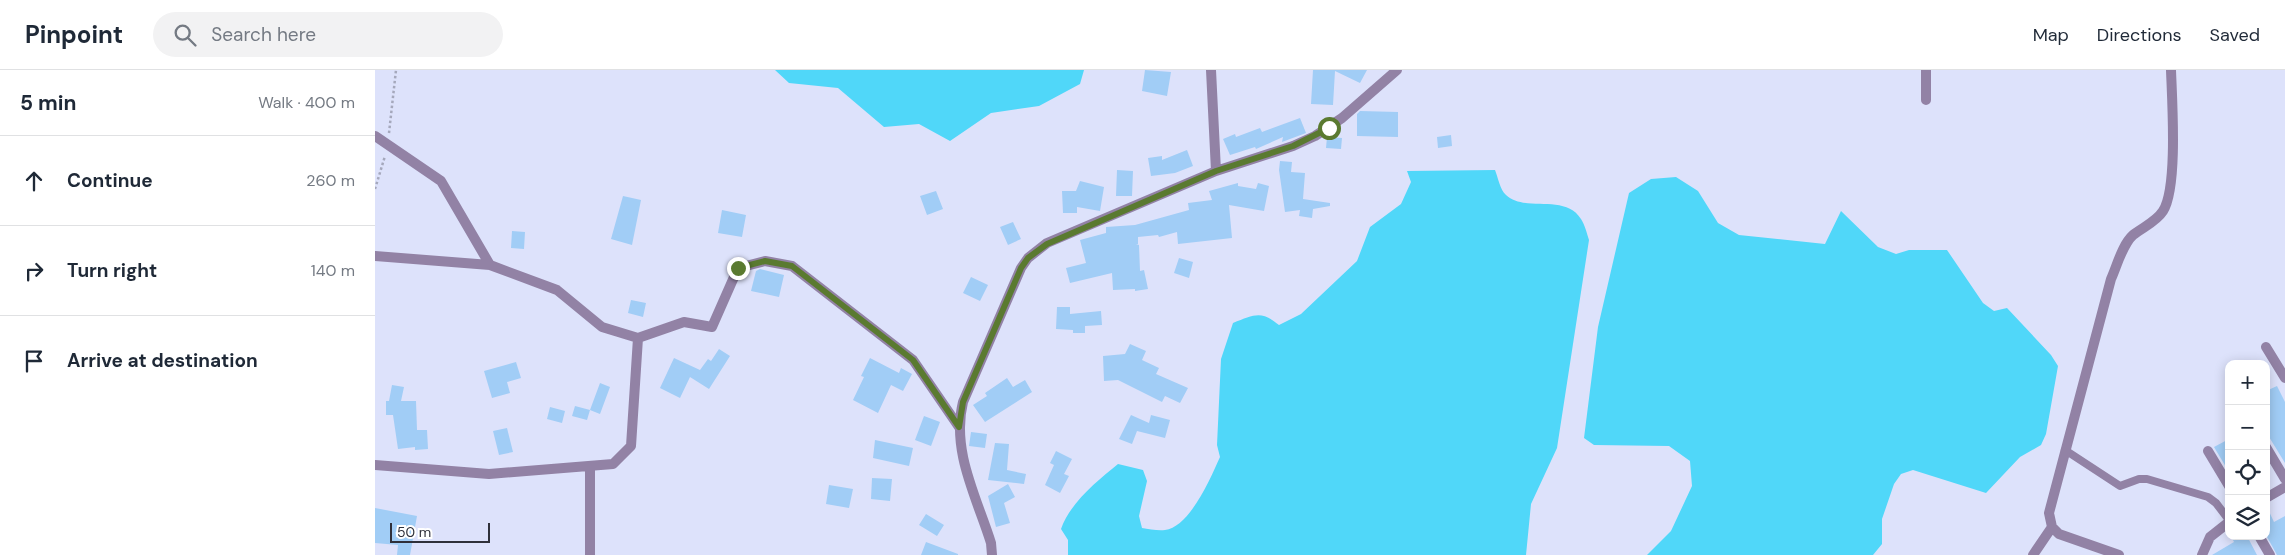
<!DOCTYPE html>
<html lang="en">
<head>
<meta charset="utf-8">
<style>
  body { margin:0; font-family:"DM Sans",sans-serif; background:#f2f2f3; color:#1f2937 }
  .controls { position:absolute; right:15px; bottom:15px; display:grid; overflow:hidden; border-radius:10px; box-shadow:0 2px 12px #0003 }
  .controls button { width:45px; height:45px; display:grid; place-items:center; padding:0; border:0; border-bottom:1px solid #e0e1e3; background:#fff; color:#1f2937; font:25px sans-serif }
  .scale { position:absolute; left:15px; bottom:12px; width:100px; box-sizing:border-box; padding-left:5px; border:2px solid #2f303a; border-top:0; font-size:14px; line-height:18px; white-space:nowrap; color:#2f303a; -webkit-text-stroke:4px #fff; paint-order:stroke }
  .stop { position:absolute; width:15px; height:15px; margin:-11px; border:4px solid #5a7a30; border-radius:50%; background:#fff }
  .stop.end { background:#5a7a30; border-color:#fff; box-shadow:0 1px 5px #0008 }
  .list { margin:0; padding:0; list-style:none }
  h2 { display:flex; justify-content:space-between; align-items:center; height:65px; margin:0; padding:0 20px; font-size:21px }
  h2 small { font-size:16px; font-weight:400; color:#747a83 }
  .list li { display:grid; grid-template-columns:32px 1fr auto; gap:15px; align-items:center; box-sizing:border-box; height:90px; padding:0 20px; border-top:1px solid #e0e1e3 }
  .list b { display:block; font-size:19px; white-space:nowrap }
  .list em { font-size:16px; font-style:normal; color:#747a83 }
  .icon { flex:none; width:28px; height:28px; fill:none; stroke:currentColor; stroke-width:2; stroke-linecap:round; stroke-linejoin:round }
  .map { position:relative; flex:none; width:1910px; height:485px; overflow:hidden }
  header { display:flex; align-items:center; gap:30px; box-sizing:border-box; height:70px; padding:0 25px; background:#fff; border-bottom:1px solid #e0e1e3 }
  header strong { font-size:24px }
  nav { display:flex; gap:28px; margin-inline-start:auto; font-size:18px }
  .search { width:350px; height:45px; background:#f2f2f3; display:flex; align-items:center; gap:12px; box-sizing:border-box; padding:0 18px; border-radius:28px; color:#747a83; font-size:19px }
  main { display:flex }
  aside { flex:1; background:#fff }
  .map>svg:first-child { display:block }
  .water { fill:#50d7f9 }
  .building { fill:#a1cdf6 }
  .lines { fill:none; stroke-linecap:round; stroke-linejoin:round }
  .path { stroke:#a5a8bc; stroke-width:2.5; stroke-dasharray:2.5 2.5; stroke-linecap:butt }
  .service { stroke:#9282a5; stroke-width:8 }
  .minor { stroke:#9282a5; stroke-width:10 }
  .route { stroke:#5a7a30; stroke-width:6 }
</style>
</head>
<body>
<header>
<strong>Pinpoint</strong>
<div class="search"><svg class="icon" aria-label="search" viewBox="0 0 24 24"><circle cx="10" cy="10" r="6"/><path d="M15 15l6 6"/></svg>Search here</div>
<nav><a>Map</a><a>Directions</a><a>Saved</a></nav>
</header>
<main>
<aside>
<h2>5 min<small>Walk · 400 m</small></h2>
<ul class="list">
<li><svg class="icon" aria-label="ahead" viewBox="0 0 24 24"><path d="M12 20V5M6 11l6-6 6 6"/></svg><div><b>Continue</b></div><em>260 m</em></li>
<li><svg class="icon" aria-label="right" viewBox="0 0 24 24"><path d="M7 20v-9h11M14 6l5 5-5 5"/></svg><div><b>Turn right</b></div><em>140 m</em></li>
<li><svg class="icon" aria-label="arrive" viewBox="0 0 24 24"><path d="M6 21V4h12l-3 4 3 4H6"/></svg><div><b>Arrive at destination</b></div></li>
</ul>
</aside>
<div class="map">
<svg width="1910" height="485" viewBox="0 0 1910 485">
  <rect width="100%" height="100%" fill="#dde2fb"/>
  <path class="water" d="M400 0H709L705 14 664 36 616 43 575 71 544 54 509 57 463 18 414 13Z
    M1120 100C1123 107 1125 120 1131 125 1150 143 1190 123 1206 149 1210 155 1212 164 1214 170L1182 378 1156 434 1151 485H693V470L686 459C695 433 722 411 743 394L768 400 772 411 764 446 767 458C774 459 783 461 790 460 815 457 836 407 845 387L842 375 846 289 858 253C879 245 886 240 904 255L926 244 982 191 995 157 1026 134 1036 112 1032 101Z
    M1301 107 1323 121 1343 153 1364 165 1450 174 1466 141 1503 177 1521 184 1534 180H1572L1608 233 1619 241 1632 238 1676 285 1683 296 1671 364 1666 375 1645 387 1611 423 1538 400 1526 404 1519 414 1507 449V474L1498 485H1272L1296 461 1317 416 1315 391 1294 376 1219 375 1209 368 1223 257 1254 123 1276 109Z"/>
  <path class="building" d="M770 0 796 2 792 26 767 21Z
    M938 0H992L985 13 960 1 958 35 936 34Z
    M985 41 1023 42V67L982 66V44Z
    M925 48 931 63 907 72 908 67 881 79 880 77 855 85 848 69 860 64 861 67 885 58 887 62Z
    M1076 65 1077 76 1063 78 1062 67Z
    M952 67 967 68 966 79 951 78Z
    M812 80 818 96 800 103 776 106 773 88 787 86V90Z
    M905 91 917 92 916 102 930 103 928 129 955 133V136L938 139 937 148 924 146 925 140 910 142 904 100Z
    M742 100 758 101 757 126H741Z
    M705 111 729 117 725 141 702 137V143H688L687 121H701Z
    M863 113V116L881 119 883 113 894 116 889 141 854 135 857 168 803 174 802 162 784 167 783 165 763 167V174H761L764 175 765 201 769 200 773 219 760 221V219L738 220 737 203 695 213 691 198 711 193 705 170 731 163V157L760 155 814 140 813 133 837 130 834 121Z
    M561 121 568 139 552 145 545 126Z
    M248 126 266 130 257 175 236 169Z
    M347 140 371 145 367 167 343 163Z
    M638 152 646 169 633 175 625 157Z
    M137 161 150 162 149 179 136 178Z
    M804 188 818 192 814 208 799 203Z
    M385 199 409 205 404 227 376 221 381 201Z
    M596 207 613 215 605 231 588 223Z
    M256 230 271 233 268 247 253 243Z
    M682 237H695V244L726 241 727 255 710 256V263H698V260L681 259Z
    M755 274 771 281 767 290 784 298 781 304 813 318 805 333 790 326 787 332 743 310 729 311 728 286 750 284Z
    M344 279 355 286 334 319 315 307 305 328 285 318 299 288 325 300 333 289 336 291Z
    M495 288 524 303 526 298 537 304 528 321 516 315 503 343 478 330 489 307 486 306Z
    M141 292 146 308 132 312 135 323 117 328 109 301Z
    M632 308 638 317 650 310 657 322 610 352 598 335 612 326 610 323Z
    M225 313 235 317 225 344 215 340Z
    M17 315 29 317 26 331H41L42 360H52L53 379 40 380V377L23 379 18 345H11V331H14Z
    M1902 316 1910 332V393L1891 362V321Z
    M200 336 215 340 212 350 197 346Z
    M175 337 190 341 187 353 172 349Z
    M756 345 774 353 776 345 795 350 790 368 762 361 757 374 744 369Z
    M549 346 565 352 556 376 540 370Z
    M132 358 138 382 124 385 118 361Z
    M596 362 612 364 610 378 594 376Z
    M1854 369V402L1839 377Z
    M500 370 538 378 534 396 498 388Z
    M620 373 634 374 632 400 651 404 649 414 613 410Z
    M681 381 697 389 689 404 694 406 685 423 670 415 679 395 675 393Z
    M497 408 517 409 515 431 496 429Z
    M633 414 640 427 629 433 635 453 621 457 613 426Z
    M454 415 478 419 474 438 451 434Z
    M1891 435 1899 452 1910 446V485H1902L1891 465Z
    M0 438 42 446 35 485H22L23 475 0 473Z
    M551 444 569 455 562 466 544 455Z
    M1856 466H1872L1882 485H1837L1859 472Z
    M551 472 583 484V485H546Z"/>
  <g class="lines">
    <path class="path" d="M14 63 21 0
      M0 119 10 86"/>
    <path class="service" d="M1690 380 1745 416 1764 409H1772L1833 427 1841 433 1854 450"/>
    <path class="minor" d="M836 0 841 101
      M1551 0V30
      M0 66 66 111 115 195
      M0 186 115 195 182 220 227 257 263 268
      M1891 277 1910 308
      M1891 377 1910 409
      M1833 381 1854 416
      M0 395 114 404 238 394 256 376 263 268 309 252 337 257 363 198 390 191 417 196 538 290 584 357
      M215 397V485
      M1891 428 1910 417
      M1884 466 1895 485
      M617 485 616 473C602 428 576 381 588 332L646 198 653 188 672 173 841 101 918 76 940 66 967 48 1022 0
      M1658 485 1677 457
      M1744 485 1684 464 1677 457 1674 443 1736 209C1742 196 1747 175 1758 165 1768 157 1781 152 1788 141 1803 118 1797 30 1796 0
      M1827 485 1835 467 1854 452"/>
  </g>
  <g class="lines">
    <path class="route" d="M363 198 390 191 417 196 538 290 584 357 588 332 646 198 653 188 672 174 841 101 918 76 954 58"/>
  </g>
</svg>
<div class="controls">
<button>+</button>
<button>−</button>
<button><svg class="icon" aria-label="locate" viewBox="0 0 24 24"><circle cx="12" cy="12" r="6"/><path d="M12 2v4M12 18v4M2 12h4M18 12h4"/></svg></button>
<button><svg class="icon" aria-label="layers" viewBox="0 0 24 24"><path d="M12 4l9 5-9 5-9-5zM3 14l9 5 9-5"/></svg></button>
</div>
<div class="scale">50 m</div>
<div class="stop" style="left:954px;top:58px"></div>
<div class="stop end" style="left:363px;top:198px"></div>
</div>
</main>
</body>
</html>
